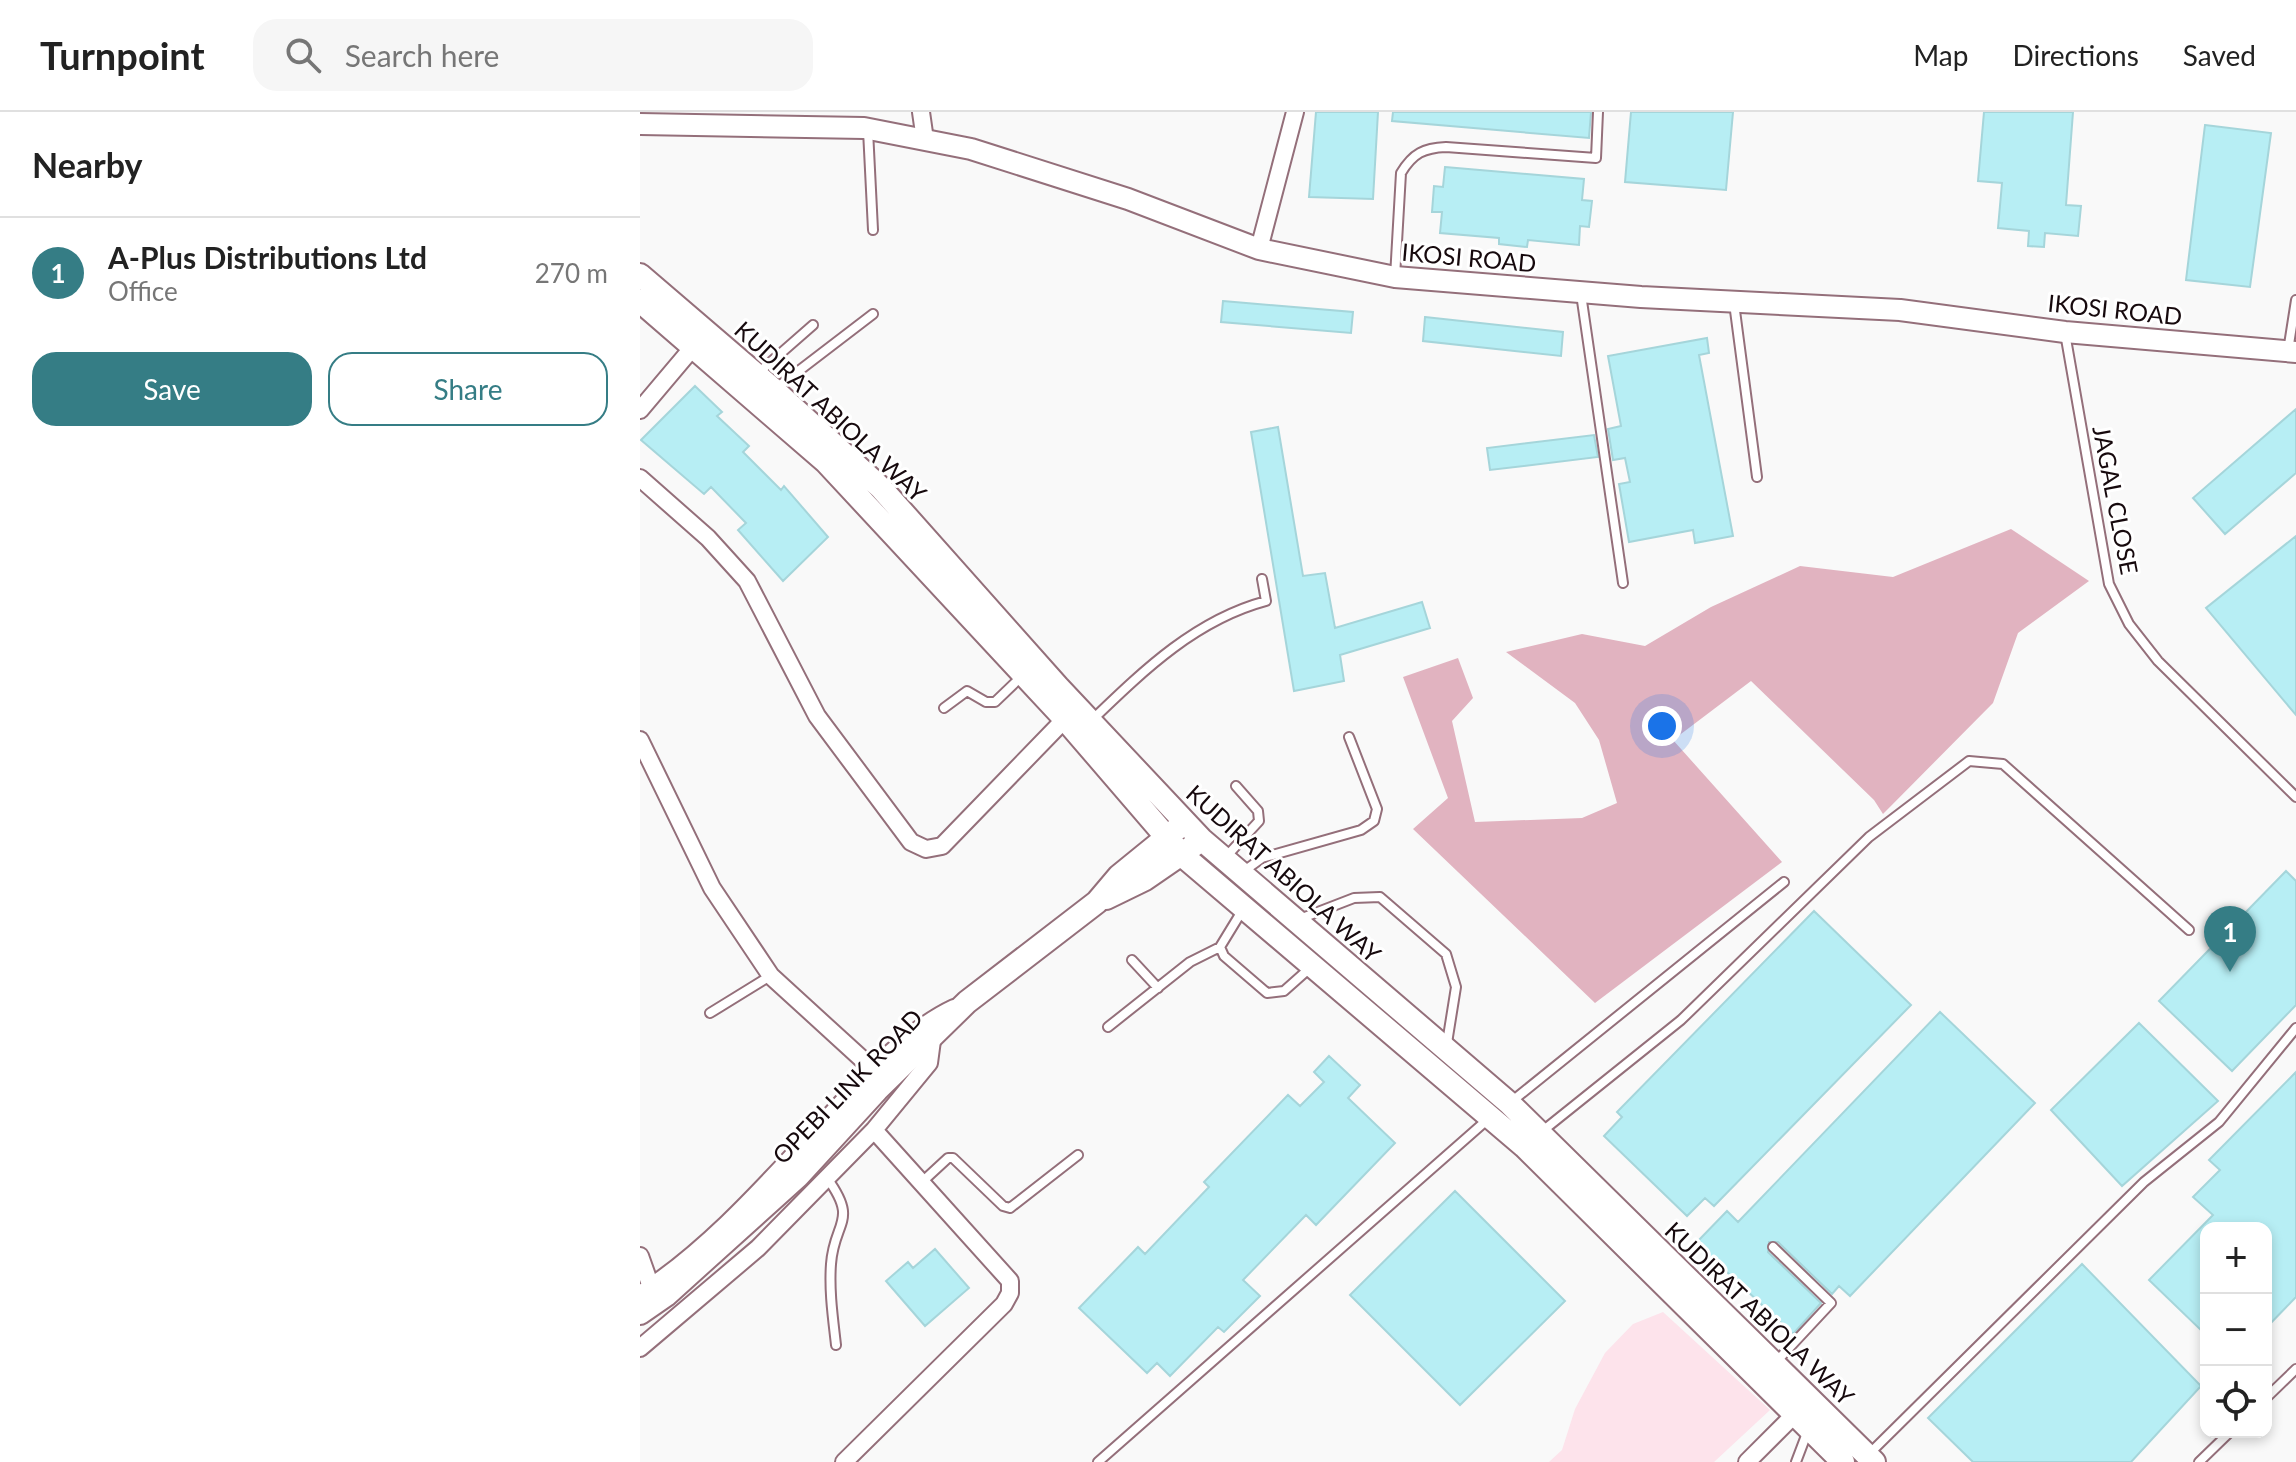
<!DOCTYPE html>
<html lang="en">
<head>
<meta charset="utf-8">
<style>
  body { margin:0; font-family:Lato,sans-serif; background:#f6f6f6; color:#222 }
  .controls { position:absolute; right:24px; bottom:24px; display:grid; overflow:hidden; border-radius:16px; box-shadow:0 4px 12px #0003 }
  .controls button { width:72px; height:72px; display:grid; place-items:center; padding:0; border:0; border-bottom:2px solid #e0e0e0; background:#fff; color:#222; font:40px sans-serif }
  .you { position:absolute; left:1022px; top:614px; width:28px; height:28px; margin:-20px; border:6px solid #fff; border-radius:50%; background:#1a73e8; box-shadow:0 0 0 12px #1a73e833 }
  .badge { display:grid; place-items:center; width:52px; height:52px; border-radius:50%; background:#357d85; color:#fff; font-size:26px; font-weight:700 }
  .pin { position:absolute; translate:-50% -66px; filter:drop-shadow(0 2px 4px #0008) }
  .pin::after { content:''; position:absolute; top:42px; width:28px; height:24px; background:inherit; clip-path:polygon(0 0,100% 0,50% 100%) }
  .list { margin:0; padding:0; list-style:none }
  h2 { display:flex; justify-content:space-between; align-items:center; height:104px; margin:0; padding:0 32px; font-size:34px }
  h2 small { font-size:26px; font-weight:400; color:#767676 }
  .list li { display:grid; grid-template-columns:52px 1fr auto; gap:24px; align-items:center; box-sizing:border-box; height:112px; padding:0 32px; border-top:2px solid #e0e0e0 }
  .list b { display:block; font-size:30px; white-space:nowrap }
  .list p { margin:0; font-size:26px; white-space:nowrap; color:#767676 }
  .list em { font-size:26px; font-style:normal; color:#767676 }
  .actions { display:flex; gap:16px; padding:24px 32px }
  .actions a { flex:1; padding:18px 0; border:2px solid #357d85; border-radius:24px; text-align:center; font-size:28px; color:#357d85 }
  .actions .main { background:#357d85; color:#fff }
  .icon { flex:none; width:44px; height:44px; fill:none; stroke:currentColor; stroke-width:2; stroke-linecap:round; stroke-linejoin:round }
  .map { position:relative; flex:none; width:1656px; height:1350px; overflow:hidden }
  header { display:flex; align-items:center; gap:48px; box-sizing:border-box; height:112px; padding:0 40px; background:#fff; border-bottom:2px solid #e0e0e0 }
  header strong { font-size:38px }
  nav { display:flex; gap:44px; margin-inline-start:auto; font-size:28px }
  .search { width:560px; height:72px; background:#f6f6f6; display:flex; align-items:center; gap:20px; box-sizing:border-box; padding:0 28px; border-radius:24px; color:#767676; font-size:30px }
  main { display:flex }
  aside { flex:1; background:#fff }
  .map>svg:first-child { display:block }
  .green { fill:#fde3eb }
  .forest { fill:#e1b3c0 }
  .building { fill:#b7eef4; stroke:#a5d5da; stroke-width:2 }
  .lines { fill:none; stroke-linecap:round; stroke-linejoin:round }
  .service-casing { stroke:#946f7a; stroke-width:12 }
  .minor-casing { stroke:#946f7a; stroke-width:20 }
  .tertiary-casing { stroke:#946f7a; stroke-width:24 }
  .secondary-casing { stroke:#946f7a; stroke-width:26 }
  .service { stroke:#fff; stroke-width:8 }
  .minor { stroke:#fff; stroke-width:16 }
  .tertiary { stroke:#fff; stroke-width:20 }
  .secondary { stroke:#fff; stroke-width:22 }
  .labels { text-anchor:middle; dominant-baseline:central; stroke-width:6; stroke-linejoin:round; paint-order:stroke }
  .street-label { font-size:24px; fill:#16090d; stroke:#fff }
</style>
</head>
<body>
<header>
<strong>Turnpoint</strong>
<div class="search"><svg class="icon" aria-label="search" viewBox="0 0 24 24"><circle cx="10" cy="10" r="6"/><path d="M15 15l6 6"/></svg>Search here</div>
<nav><a>Map</a><a>Directions</a><a>Saved</a></nav>
</header>
<main>
<aside>
<h2>Nearby<small></small></h2>
<ul class="list">
<li><span class="badge">1</span><div><b>A-Plus Distributions Ltd</b><p>Office</p></div><em>270 m</em></li>
</ul>
<div class="actions"><a class="main">Save</a><a>Share</a></div>
</aside>
<div class="map">
<svg width="1656" height="1350" viewBox="0 0 1656 1350">
  <rect width="100%" height="100%" fill="#f9f9f9"/>
  <path class="green" d="M1023 1200 1130 1298 1074 1350H909L922 1338 935 1297 965 1241 993 1212Z"/>
  <path class="forest" d="M1371 417 1449 469 1378 521 1353 591 1243 702 1234 688 1111 569 1033 628 1142 750 955 891 773 717 808 686 763 565 818 546 833 586 812 609 835 710 942 706 977 691 959 628 935 591 866 540 942 522 1005 534 1071 495 1160 454 1253 465Z"/>
  <path class="building" d="M676 0H738L733 87 669 85Z
    M753 0H951L949 26 752 9Z
    M991 0H1093L1086 78 985 70Z
    M1344 0H1433L1426 93 1441 94 1438 124 1405 121 1404 135 1388 134 1389 119 1358 116 1362 71 1338 69Z
    M1565 13 1631 21 1610 175 1546 168Z
    M805 55 944 67 942 88 952 89 949 115 940 114 939 133 888 128 887 135 859 132V126L800 121 802 100H792L794 74 803 75Z
    M583 189 713 200 711 221 581 210Z
    M785 205 923 220 921 244 783 229Z
    M1067 226 1069 241 1059 243 1093 424 1055 431 1053 418 989 430 979 372 990 370 985 346 973 348 968 317 981 314 968 244Z
    M55 274 82 300 77 304 109 334 103 340 141 378 144 374 188 425 143 469 98 418 106 411 71 375 64 382 1 328Z
    M1656 297V361L1585 422 1553 386Z
    M638 315 663 464 685 461 695 516 782 490 790 516 700 543 704 569 654 579 611 320Z
    M954 323 958 345 850 358 847 336Z
    M1656 424V603L1566 496Z
    M1646 759 1656 769V893L1592 959 1519 889Z
    M1174 799 1271 893 1074 1094 1065 1086 1047 1104 964 1024 982 1005 977 1000Z
    M1300 900 1395 991 1210 1184 1199 1174 1192 1182 1138 1130H1129L1128 1140 1181 1191 1153 1222 1056 1131 1087 1099 1098 1110Z
    M1499 911 1578 989 1482 1074 1411 998Z
    M689 944 720 973 708 986 755 1031 676 1113 666 1103 603 1168 620 1184 584 1220 578 1215 530 1264 517 1251 507 1261 439 1196 498 1135 505 1142 569 1075 564 1070 648 983 660 994 684 970 674 960Z
    M1656 960V1185L1626 1216V1116H1566V1223L1509 1168 1573 1103 1553 1085 1580 1058 1569 1048Z
    M815 1079 925 1189 820 1293 710 1183Z
    M295 1137 329 1176 285 1214 246 1169 268 1150 273 1156Z
    M1442 1152 1561 1274 1491 1350H1333L1288 1306Z"/>
  <g class="lines">
    <defs>
      <path id="service" d="M228 18 233 118
        M755 165 761 61C773 41 784 36 806 35L956 46 958 0
        M941 182 983 471
        M1094 191 1117 365
        M1425 221 1469 472 1489 512 1518 549 1656 685
        M1648 239 1656 188
        M117 262 173 213
        M135 277 233 202
        M304 596 327 579 346 590H355L382 564
        M451 609C503 559 555 508 626 489L622 467
        M584 747 619 709 618 699 596 674
        M604 759 622 746 721 718 734 709 737 697 709 625
        M602 799 580 835 584 844 627 881 644 879 671 855
        M657 808 714 786 740 785 806 842 816 875 807 931
        M492 848 518 876
        M70 901 130 864
        M468 915 550 850 580 835
        M871 990 1144 770
        M900 1021 1041 908 1229 725 1329 649 1363 652 1549 818
        M187 1066C219 1110 194 1109 191 1152 189 1179 193 1206 196 1233
        M282 1070 308 1046H313L363 1094 370 1096 438 1043
        M1133 1135 1191 1191 1135 1251
        M1626 1286 1656 1257
        M1228 1343 1504 1070 1579 1010 1656 916
        M458 1350 847 1008
        M1156 1350 1167 1321
        M1559 1350 1590 1320"/>
      <path id="minor" d="M281 0 285 28
        M619 137 655 0
        M0 298 54 234
        M0 366 68 426 107 469 177 604 271 730 286 737 302 734 425 607
        M0 628 72 776 131 864 234 958
        M0 1144 11 1175
        M0 1182C71 1136 129 1069 186 1008 223 968 265 919 314 896
        M0 1236 118 1136 234 1018 289 951 293 921
        M204 1350 364 1192 370 1181V1169L234 1018
        M1107 1350 1155 1302"/>
      <path id="tertiary" d="M0 12 224 16 331 37 488 87 619 137 755 165 1001 185 1260 198 1425 220 1656 240"/>
      <path id="secondary" d="M0 163 134 278 241 376 418 575 561 727 869 991 1234 1350
        M0 189 186 350 425 607 542 743 884 1034 1203 1350
        M466 786 505 767 553 734
        M0 1201 26 1183 158 1064 237 978 327 890 457 790 479 764 538 716"/>
    </defs>
    <use href="#service" class="service-casing"/>
    <use href="#minor" class="minor-casing"/>
    <use href="#tertiary" class="tertiary-casing"/>
    <use href="#secondary" class="secondary-casing"/>
    <use href="#service" class="service"/>
    <use href="#minor" class="minor"/>
    <use href="#tertiary" class="tertiary"/>
    <use href="#secondary" class="secondary"/>
  </g>
  <g class="labels">
    <g class="street-label">
      <text transform="translate(829 145) rotate(5)">IKOSI ROAD</text>
      <text transform="translate(1475 197) rotate(6)">IKOSI ROAD</text>
      <text transform="translate(191 299) rotate(43)">KUDIRAT ABIOLA WAY</text>
      <text transform="translate(1476 388) rotate(79)">JAGAL CLOSE</text>
      <text transform="translate(644 761) rotate(42)">KUDIRAT ABIOLA WAY</text>
      <text transform="translate(207 974) rotate(-46)">OPEBI LINK ROAD</text>
      <text transform="translate(1120 1201) rotate(44)">KUDIRAT ABIOLA WAY</text>
    </g>
  </g>
</svg>
<div class="controls">
<button>+</button>
<button>−</button>
<button><svg class="icon" aria-label="locate" viewBox="0 0 24 24"><circle cx="12" cy="12" r="6"/><path d="M12 2v4M12 18v4M2 12h4M18 12h4"/></svg></button>
</div>
<div class="you"></div>
<div class="pin badge" style="left:1590px;top:860px">1</div>
</div>
</main>
</body>
</html>
